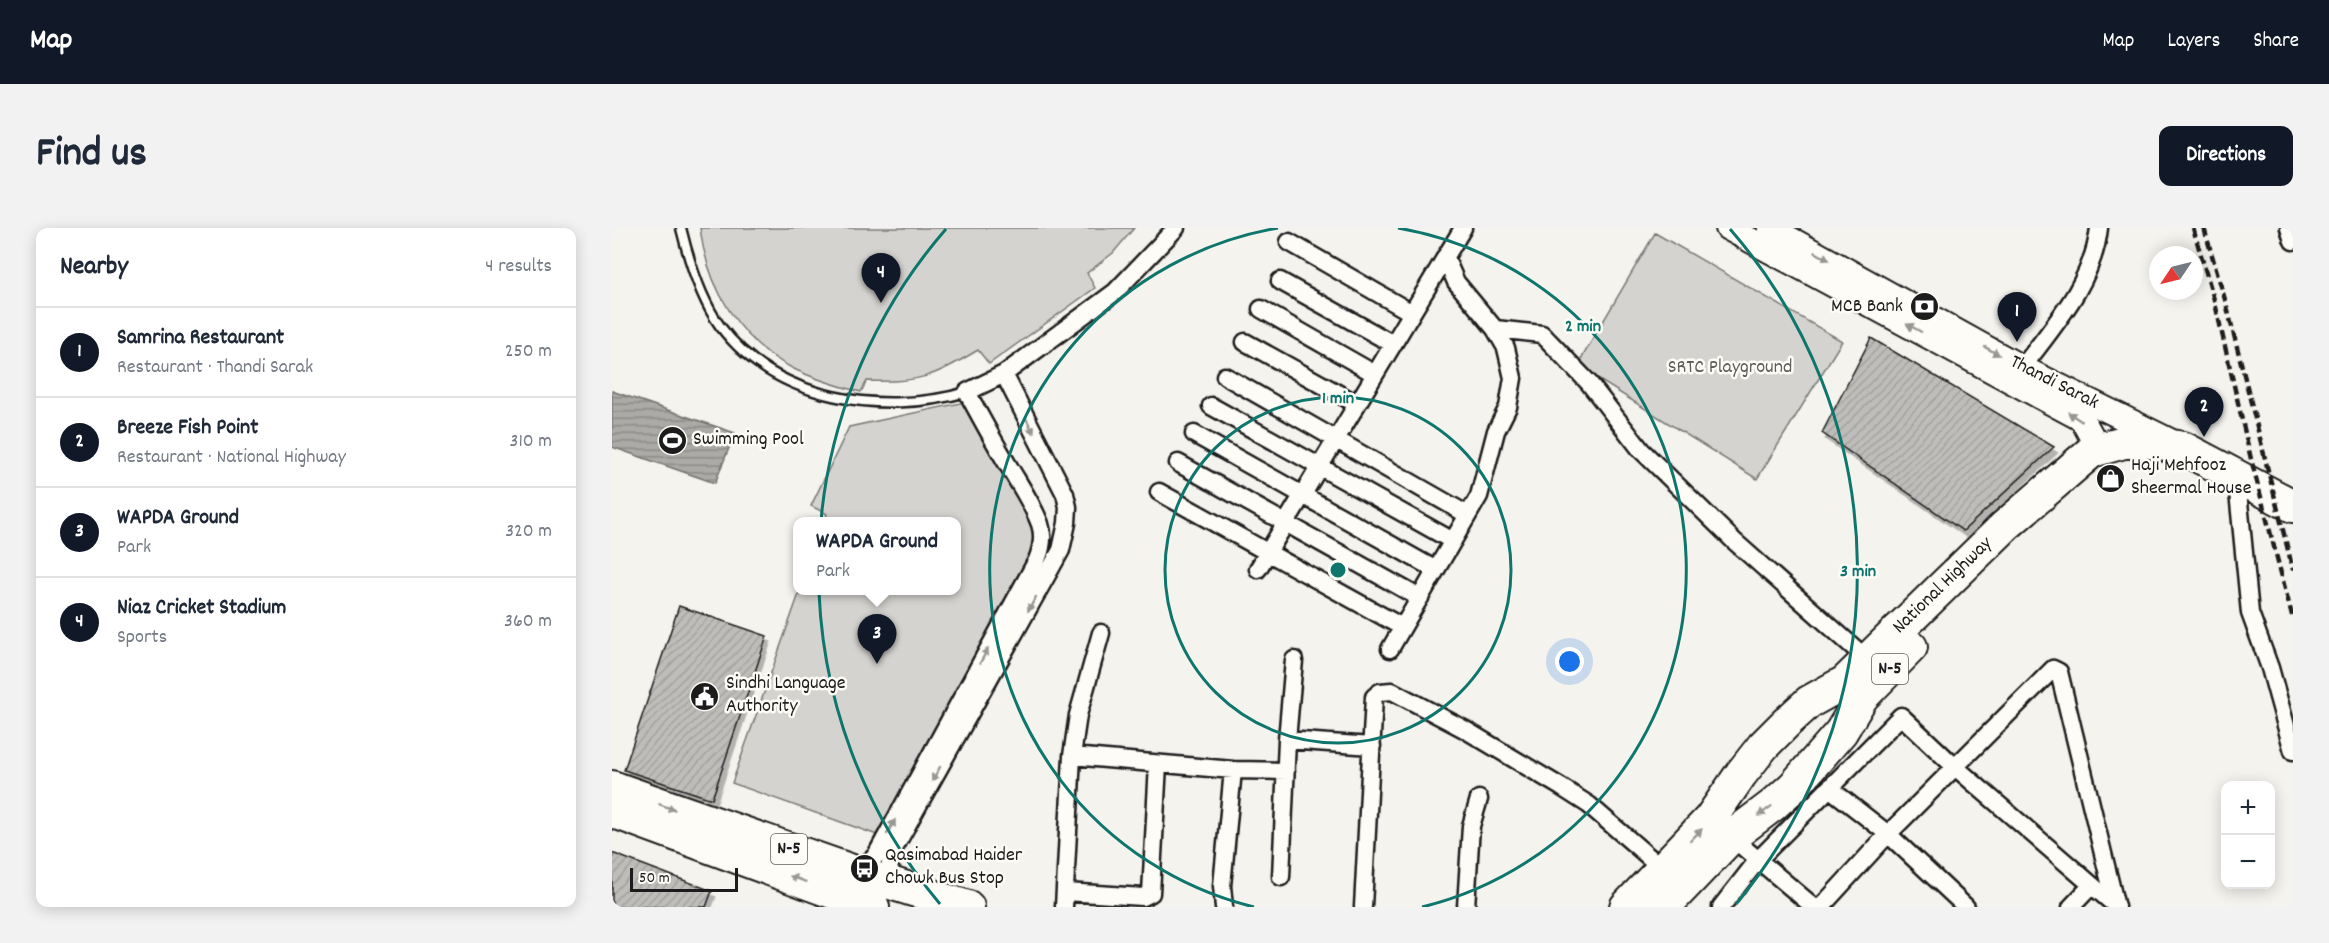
<!DOCTYPE html>
<html lang="en">
<head>
<meta charset="utf-8">
<style>
  body { margin:0; font-family:Dekko,sans-serif; background:#f2f2f3; color:#1f2937 }
  .controls { position:absolute; right:18px; bottom:18px; display:grid; overflow:hidden; border-radius:12px; box-shadow:0 3px 15px #0003 }
  .controls button { width:54px; height:54px; display:grid; place-items:center; padding:0; border:0; border-bottom:2px solid #e0e1e3; background:#fff; color:#1f2937; font:30px sans-serif }
  .compass { position:absolute; left:1537px; top:18px; width:54px; height:54px; border-radius:50%; background:#fff; box-shadow:0 3px 15px #0003; rotate:235deg }
  .scale { position:absolute; left:18px; bottom:15px; width:108px; box-sizing:border-box; padding-left:6px; border:3px solid #1c1c1c; border-top:0; font-size:16px; line-height:21px; white-space:nowrap; color:#1c1c1c; -webkit-text-stroke:4px #fdfcf7; paint-order:stroke }
  .you { position:absolute; left:958px; top:434px; width:21px; height:21px; margin:-15px; border:4px solid #fff; border-radius:50%; background:#1a73e8; box-shadow:0 0 0 9px #1a73e833 }
  .badge { display:grid; place-items:center; width:39px; height:39px; border-radius:50%; background:#111827; color:#fff; font-size:20px; font-weight:700 }
  .pin { position:absolute; translate:-50% -50px; filter:drop-shadow(0 2px 3px #0008) }
  .pin::after { content:''; position:absolute; top:32px; width:21px; height:18px; background:inherit; clip-path:polygon(0 0,100% 0,50% 100%) }
  .popup { position:absolute; left:181px; top:289px; width:168px; height:78px; box-sizing:border-box; display:grid; place-content:center; border-radius:12px; background:#fff; filter:drop-shadow(0 2px 4px #0005); font-size:20px; white-space:nowrap; color:#747a83 }
  .popup b { font-size:22px; color:#1f2937 }
  .popup::after { content:''; position:absolute; left:50%; top:100%; margin-left:-12px; border:12px solid transparent; border-top-color:#fff }
  .list { margin:0; padding:0; list-style:none }
  h2 { display:flex; justify-content:space-between; align-items:center; height:78px; margin:0; padding:0 24px; font-size:26px }
  h2 small { font-size:20px; font-weight:400; color:#747a83 }
  .list li { display:grid; grid-template-columns:39px 1fr auto; gap:18px; align-items:center; box-sizing:border-box; height:90px; padding:0 24px; border-top:2px solid #e0e1e3 }
  .list b { display:block; font-size:22px; white-space:nowrap }
  .list p { margin:0; font-size:20px; white-space:nowrap; color:#747a83 }
  .list em { font-size:20px; font-style:normal; color:#747a83 }
  .map { position:relative; flex:none; width:1681px; height:679px; overflow:hidden; border-radius:12px }
  header { display:flex; align-items:center; gap:36px; box-sizing:border-box; height:84px; padding:0 30px; background:#111827; color:#fff }
  header strong { font-size:28px }
  nav { display:flex; gap:33px; margin-inline-start:auto; font-size:21px }
  .intro { display:flex; align-items:center; justify-content:space-between; box-sizing:border-box; height:144px; padding:0 36px }
  h1 { margin:0; font-size:42px }
  .button { padding:15px 27px; border-radius:12px; background:#111827; color:#fff; font-size:21px; font-weight:700 }
  main { display:flex; gap:36px; padding:0 36px }
  aside { flex:1; background:#fff; border-radius:12px; box-shadow:0 3px 15px #0003 }
  .map>svg:first-child { display:block }
  .green { fill:#d4d3cf; stroke:#787876; stroke-width:1.5 }
  .water { fill:url(#water-rules); stroke:#72716f; stroke-width:1.5 }
  .building { fill:url(#building-hatch); stroke:#1c1c1c; stroke-width:1.5; filter:url(#shadow) }
  .lines { fill:none; stroke-linecap:round; stroke-linejoin:round }
  .lane-casing { stroke:#1c1c1c; stroke-width:13 }
  .street-casing { stroke:#1c1c1c; stroke-width:21 }
  .secondary-casing { stroke:#1c1c1c; stroke-width:28 }
  .highway-casing { stroke:#1c1c1c; stroke-width:36 }
  .lane { stroke:#fdfcf7; stroke-width:8 }
  .street { stroke:#fdfcf7; stroke-width:16 }
  .secondary { stroke:#fdfcf7; stroke-width:24 }
  .highway { stroke:#fdfcf7; stroke-width:32 }
  .rail { stroke:#1c1c1c; stroke-width:4.5; stroke-dasharray:9 4.5; stroke-linecap:butt }
  .oneway { fill:#989794 }
  .ring { fill:none; stroke:#0f766e; stroke-width:3 }
  .labels { text-anchor:middle; dominant-baseline:central; stroke-width:5; stroke-linejoin:round; paint-order:stroke }
  .shield { fill:#fdfcf7; stroke:#605f5e; stroke-width:1.5 }
  .shield-label { font-size:18px; font-weight:bold; fill:#1c1c1c }
  .poi-label { font-size:20px; fill:#1c1c1c; stroke:#fdfcf7; text-anchor:start }
  .park-label { font-size:20px; fill:#5c5c5b; stroke:#fdfcf7 }
  .street-label { font-size:20px; fill:#1c1c1c; stroke:#fdfcf7 }
  .centre { fill:#0f766e; stroke:#fdfcf7; stroke-width:3 }
  .ring-label { font-size:18px; text-anchor:middle; font-weight:bold; fill:#0f766e; stroke:#fdfcf7; stroke-width:5; stroke-linejoin:round; paint-order:stroke }
</style>
</head>
<body>
<header>
<strong>Map</strong>
<nav><a>Map</a><a>Layers</a><a>Share</a></nav>
</header>
<div class="intro"><h1>Find us</h1><a class="button">Directions</a></div>
<main>
<aside>
<h2>Nearby<small>4 results</small></h2>
<ul class="list">
<li><span class="badge">1</span><div><b>Samrina Restaurant</b><p>Restaurant · Thandi Sarak</p></div><em>250 m</em></li>
<li><span class="badge">2</span><div><b>Breeze Fish Point</b><p>Restaurant · National Highway</p></div><em>310 m</em></li>
<li><span class="badge">3</span><div><b>WAPDA Ground</b><p>Park</p></div><em>320 m</em></li>
<li><span class="badge">4</span><div><b>Niaz Cricket Stadium</b><p>Sports</p></div><em>360 m</em></li>
</ul>
</aside>
<div class="map">
<svg width="1681" height="679" viewBox="0 0 1681 679">
  <defs>
    <pattern id="water-rules" width="6" height="5" patternUnits="userSpaceOnUse" patternTransform="scale(1.5)"><rect width="6" height="5" fill="#abaaa6"/><path d="M0 2.5h6" fill="none" stroke="#8a8a86"/></pattern>
    <pattern id="building-hatch" width="6" height="6" patternUnits="userSpaceOnUse" patternTransform="scale(1.5)"><rect width="6" height="6" fill="#bebdba"/><path d="M-1 1l2-2M0 6l6-6M5 7l2-2" fill="none" stroke="#a3a29f"/></pattern>
    <filter id="shadow"><feDropShadow dx="3.5" dy="6" stdDeviation="0" flood-color="#0004"/></filter>
  </defs>
  <rect width="100%" height="100%" fill="#f4f3ee"/>
  <filter id="ink" filterUnits="userSpaceOnUse"><feTurbulence type="fractalNoise" baseFrequency=".0167" numOctaves="2"/><feDisplacementMap in="SourceGraphic" scale="12" xChannelSelector="R" yChannelSelector="G"/><feConvolveMatrix kernelMatrix="1 2 1 2 8 2 1 2 1" color-interpolation-filters="sRGB"/></filter>
  <g filter="url(#ink)">
    <path class="green" d="M88 0H522L501 25 475 45 483 60 377 136 366 122C321 149 307 155 255 153L249 164C226 158 202 151 180 140 127 113 95 58 88 0Z
      M1043 5 1230 113 1145 251 965 138Z
      M353 174 437 318 268 608 120 555 188 363 344 362V294L213 293 215 286 199 278 237 199Z"/>
    <path class="water" d="M0 163 123 205 103 255 0 219Z"/>
    <path class="building" d="M1259 110 1442 219 1351 303 1210 205Z
      M67 378 155 408 100 571 12 542Z
      M0 625 100 663 94 679H0Z"/>
    <g class="lines">
      <defs>
        <path id="lane" d="M69 0C77 33 88 70 108 98 164 173 271 188 355 164"/>
        <path id="street" d="M1677 0 1681 13
          M677 14 800 85
          M668 53 781 116
          M649 81 763 146
          M883 101 930 106 977 155 1029 222 1122 313 1256 432
          M633 114 745 176
          M1410 140C1442 97 1481 55 1487 0
          M613 148 856 287
          M599 178 841 313
          M582 206 824 342
          M566 235 808 370
          M547 264 790 399
          M1626 264 1638 385 1658 440 1681 523
          M646 341 851 0
          M778 421 867 268 884 203 896 179 901 150 894 120 883 101 844 54 833 29
          M675 512 760 518
          M460 528 621 542 674 543
          M1217 560 1276 606 1354 679
          M1119 609 1202 679
          M243 644 263 629 425 332C430 320 432 308 428 296 421 277 409 259 399 242 383 216 369 190 355 164L392 146 503 64 564 0
          M669 649 675 512 682 432
          M276 653 279 626 449 322 455 295 456 279 453 266 392 146
          M454 664 531 669 539 665 546 536
          M452 679 460 528 466 487 489 405
          M612 679 610 658 621 542
          M751 679 762 469 768 464 780 463 852 501 949 559 977 577 1051 641
          M854 679 859 598 867 571
          M1109 679 1145 633 1289 488 1342 538 1504 678
          M1209 679 1276 606 1441 441 1447 444 1504 679
          M1459 679 1480 657"/>
        <path id="secondary" d="M1116 0 1470 191 1481 211 1480 223
          M1158 0 1410 140 1556 212"/>
        <path id="highway" d="M0 559 243 644 356 679
          M0 583 261 679
          M1014 679 1098 591 1129 546 1151 518 1174 495 1197 474 1233 454 1393 298 1480 223 1512 214H1537L1571 220 1681 278
          M1052 679 1119 609 1161 577 1182 558 1229 504 1250 469 1299 419"/>
      </defs>
      <use href="#lane" class="lane-casing"/>
      <use href="#street" class="street-casing"/>
      <use href="#secondary" class="secondary-casing"/>
      <use href="#highway" class="highway-casing"/>
      <use href="#lane" class="lane"/>
      <use href="#street" class="street"/>
      <use href="#secondary" class="secondary"/>
      <use href="#highway" class="highway"/>
      <path class="rail" d="M1581 0 1603 75 1639 231 1681 391
        M1592 0 1614 75 1681 342"/>
    </g>
    <defs><path id="oneway-solid" d="M-6-.8H1V-3.2L6.5 0L1 3.2V.8H-6Z" transform="scale(1.5)"/></defs>
    <g class="oneway">
      <use href="#oneway-solid" transform="translate(1210 28) rotate(29)"/>
      <use href="#oneway-solid" transform="translate(1302 100) rotate(-152)"/>
      <use href="#oneway-solid" transform="translate(1380 123) rotate(29)"/>
      <use href="#oneway-solid" transform="translate(1463 189) rotate(-146)"/>
      <use href="#oneway-solid" transform="translate(418 198) rotate(63)"/>
      <use href="#oneway-solid" transform="translate(420 376) rotate(119)"/>
      <use href="#oneway-solid" transform="translate(372 428) rotate(-61)"/>
      <use href="#oneway-solid" transform="translate(324 546) rotate(120)"/>
      <use href="#oneway-solid" transform="translate(55 579) rotate(20)"/>
      <use href="#oneway-solid" transform="translate(1153 583) rotate(143)"/>
      <use href="#oneway-solid" transform="translate(279 599) rotate(-61)"/>
      <use href="#oneway-solid" transform="translate(1084 607) rotate(-46)"/>
      <use href="#oneway-solid" transform="translate(186 651) rotate(-160)"/>
    </g>
  </g>
  <g class="ring">
    <circle cx="726" cy="342" r="173"/>
    <path d="M642 679A347 347 0 0 1 666 0M786 0A347 347 0 0 1 810 679"/>
    <path d="M328 676A520 520 0 0 1 334 1M1118 1A520 520 0 0 1 1124 676"/>
  </g>
  <defs>
    <symbol id="bank-disc" viewBox="-11 -11 22 22"><circle r="9.5" fill="#1c1c1c" stroke="#fdfcf7"/><path d="M-6-4H6V4H-6ZM0-2.3a2.3 2.3 0 1 0 0 4.6a2.3 2.3 0 1 0 0-4.6Z" fill="#fff"/></symbol>
    <symbol id="stadium-disc" viewBox="-11 -11 22 22"><circle r="9.5" fill="#1c1c1c" stroke="#fdfcf7"/><path d="M0-5a6.5 5 0 1 0 0 10a6.5 5 0 1 0 0-10ZM-3.5-1.8h7v3.6h-7Z" fill="#fff"/></symbol>
    <symbol id="shop-disc" viewBox="-11 -11 22 22"><circle r="9.5" fill="#1c1c1c" stroke="#fdfcf7"/><path d="M-5-2.5h2.3a2.7 3.5 0 0 1 5.4 0H5L5.5 6h-11ZM-1.5-2.5h3a1.5 2.3 0 0 0-3 0Z" fill="#fff"/></symbol>
    <symbol id="civic-disc" viewBox="-11 -11 22 22"><circle r="9.5" fill="#1c1c1c" stroke="#fdfcf7"/><path d="M-.6-6.5H3V-4.5H.6V-3L4-1V1h2V6H-6V1h2V-1L-.6-3ZM-1.2 2.5V6h2.4V2.5Z" fill="#fff"/></symbol>
    <symbol id="bus-disc" viewBox="-11 -11 22 22"><circle r="9.5" fill="#1c1c1c" stroke="#fdfcf7"/><path d="M-5-6H5V4H4V6H2V4H-2V6H-4V4H-5ZM-3.5-4V0h7V-4ZM-3.5 1.2v1.5H-2V1.2ZM2 1.2v1.5H3.5V1.2Z" fill="#fff"/></symbol>
  </defs>
  <g fill-rule="evenodd">
    <use href="#bank-disc" x="1296" y="62" width="33" height="33"/>
    <use href="#stadium-disc" x="44" y="196" width="33" height="33"/>
    <use href="#shop-disc" x="1482" y="234" width="33" height="33"/>
    <use href="#civic-disc" x="76" y="452" width="33" height="33"/>
    <use href="#bus-disc" x="236" y="624" width="33" height="33"/>
  </g>
  <g class="labels">
    <g class="shield">
      <rect x="1260" y="426" width="36" height="30" rx="4.5"/>
      <rect x="159" y="606" width="36" height="30" rx="4.5"/>
    </g>
    <g class="shield-label">
      <text x="1278" y="441">N-5</text>
      <text x="177" y="621">N-5</text>
    </g>
    <g class="poi-label">
      <text x="1291" y="79" text-anchor="end">MCB Bank</text>
      <text x="81" y="212">Swimming Pool</text>
      <text x="1519" y="238">Haji Mehfooz<tspan x="1519" dy="23">Sheermal House</tspan></text>
      <text x="114" y="456">Sindhi Language<tspan x="114" dy="23">Authority</tspan></text>
      <text x="273" y="628">Qasimabad Haider<tspan x="273" dy="23">Chowk Bus Stop</tspan></text>
    </g>
    <g class="park-label">
      <text x="1118" y="140">SRTC Playground</text>
    </g>
    <g class="street-label">
      <text transform="translate(1442 155) rotate(27)">Thandi Sarak</text>
      <text transform="translate(1331 358) rotate(-44)">National Highway</text>
    </g>
  </g>
  <circle cx="726" cy="342" r="9" class="centre"/>
  <g class="ring-label">
    <text x="971" y="103">2 min</text>
    <text x="726" y="175">1 min</text>
    <text x="1246" y="348">3 min</text>
  </g>
</svg>
<div class="controls">
<button>+</button>
<button>−</button>
</div>
<svg class="compass" viewBox="-18 -18 36 36"><path d="M0-13l5 13h-10z" fill="#e53935"/><path d="M0 13l5-13h-10z" fill="#747a83"/></svg>
<div class="scale">50 m</div>
<div class="you"></div>
<div class="pin badge" style="left:1405px;top:114px">1</div>
<div class="pin badge" style="left:1592px;top:209px">2</div>
<div class="pin badge" style="left:265px;top:436px">3</div>
<div class="popup"><b>WAPDA Ground</b>Park</div>
<div class="pin badge" style="left:269px;top:75px">4</div>
</div>
</main>
</body>
</html>
